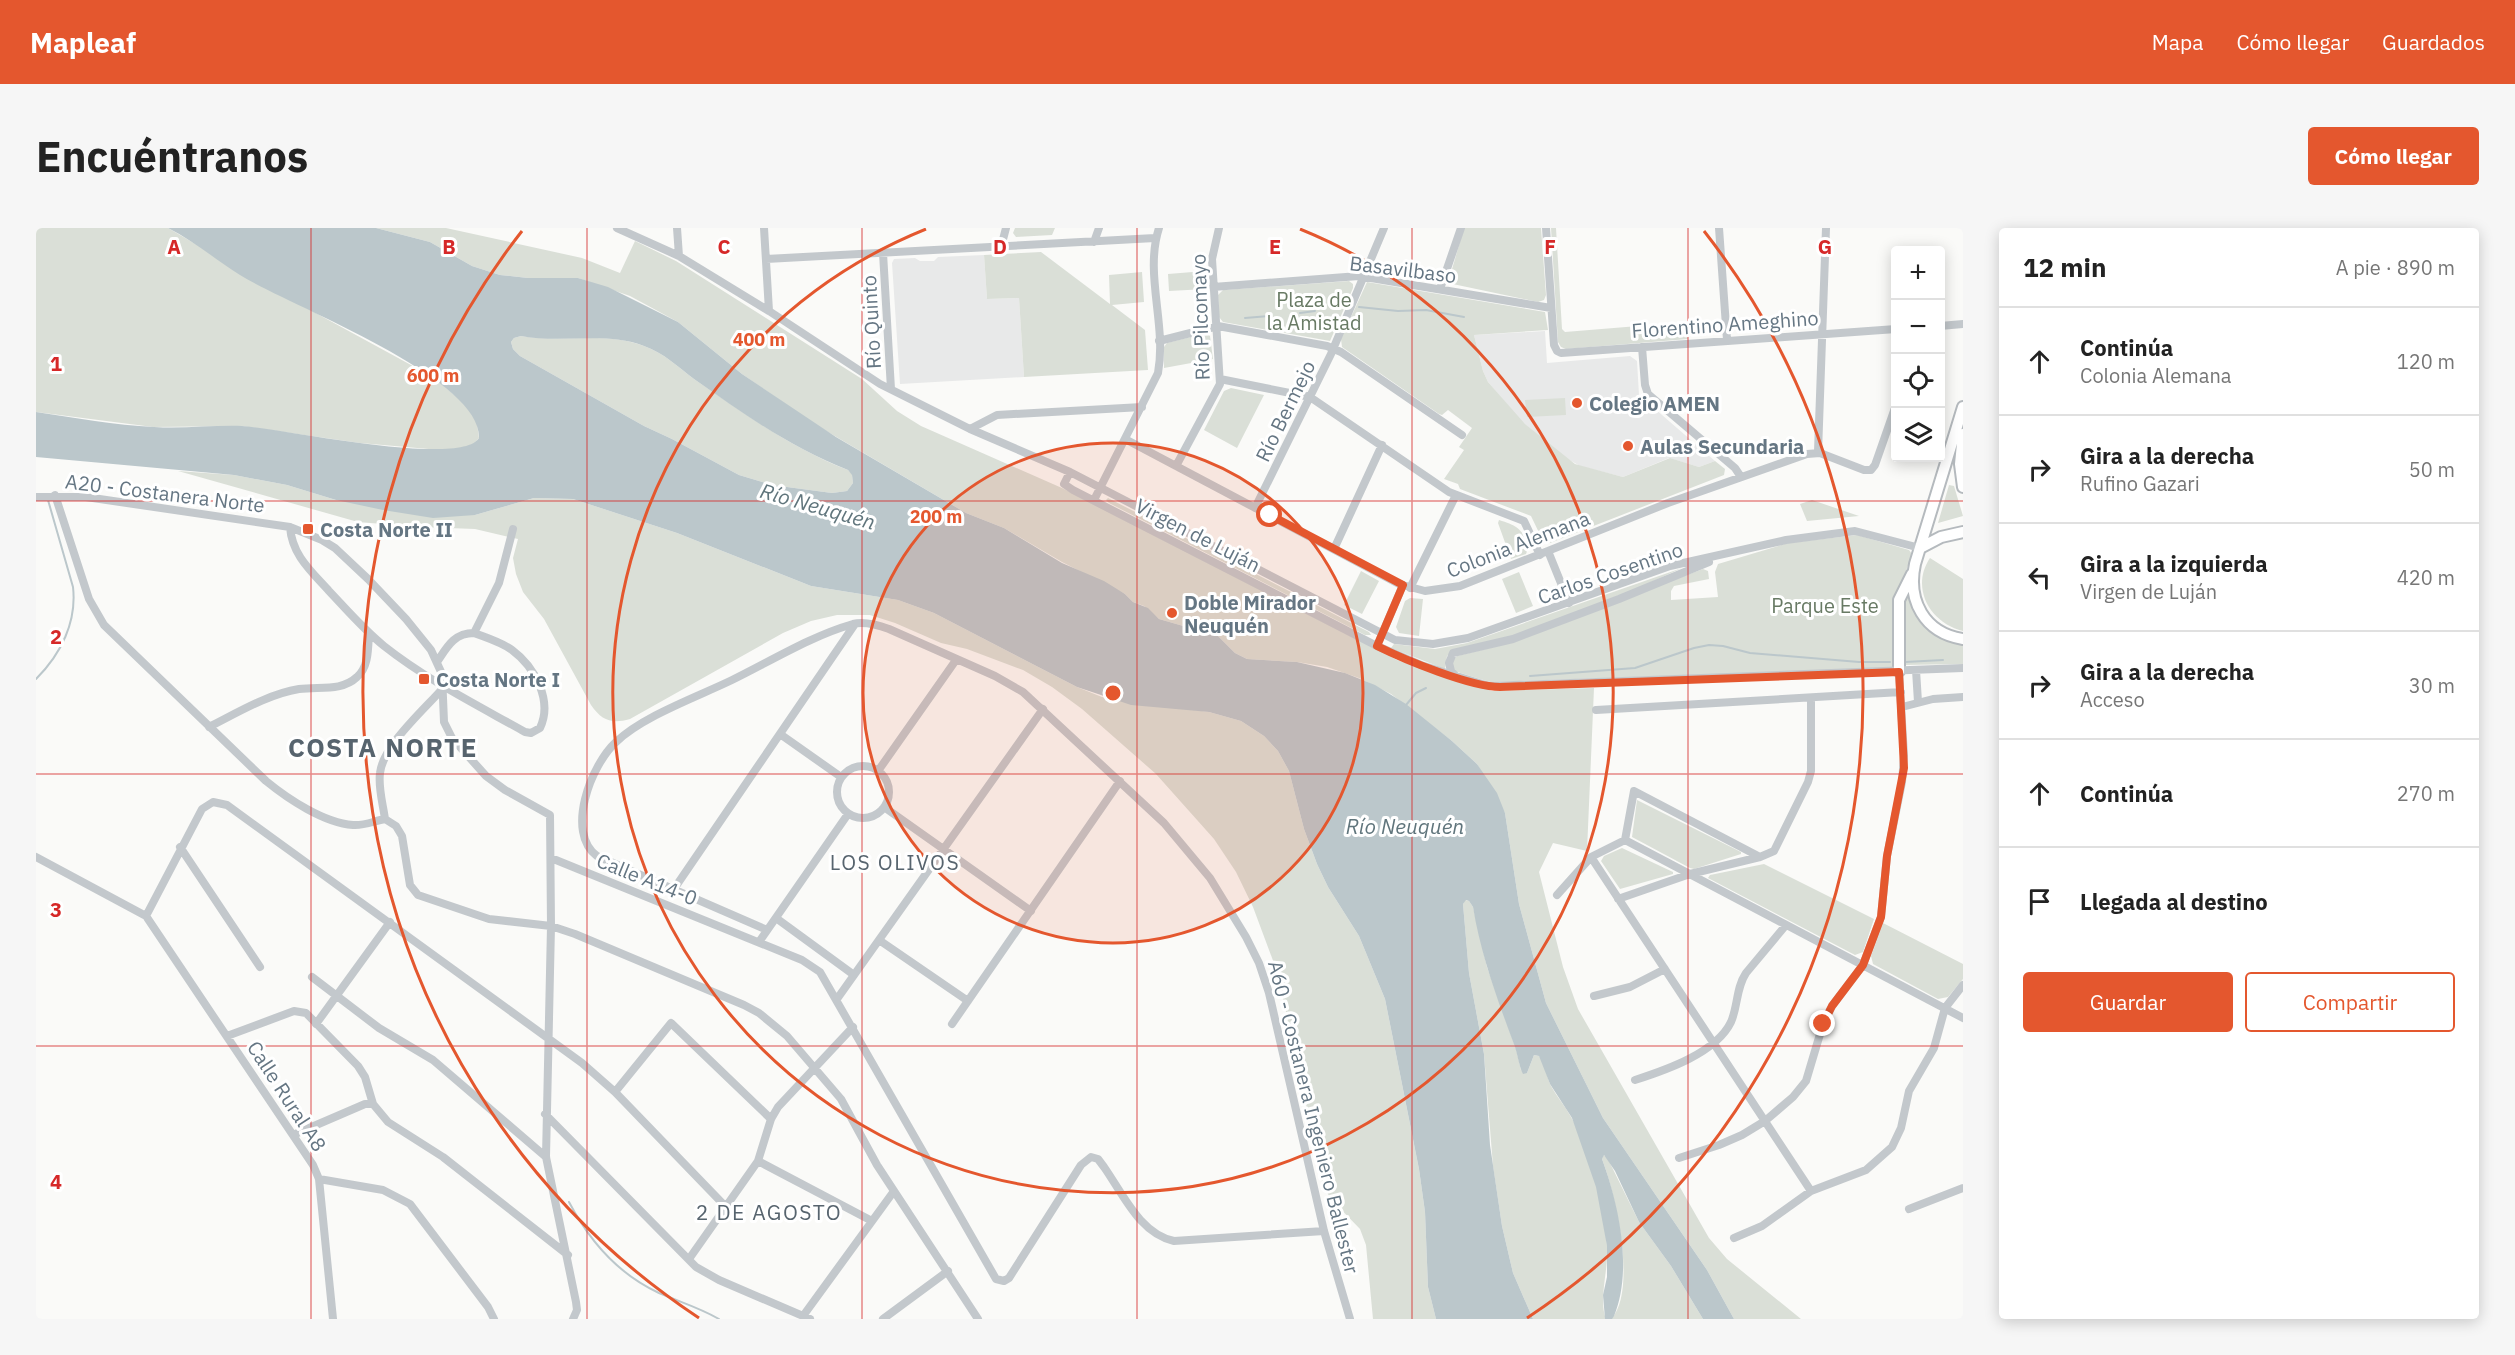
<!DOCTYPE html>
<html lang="es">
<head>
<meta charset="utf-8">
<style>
  body { margin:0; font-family:"IBM Plex Sans",sans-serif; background:#f6f6f6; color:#222 }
  .controls { position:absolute; right:18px; top:18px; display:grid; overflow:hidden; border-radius:6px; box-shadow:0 3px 15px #0003 }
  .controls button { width:54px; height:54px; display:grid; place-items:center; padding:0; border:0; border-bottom:2px solid #e0e0e0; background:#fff; color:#222; font:30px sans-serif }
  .stop { position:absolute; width:18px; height:18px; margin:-14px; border:4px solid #e4572e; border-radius:50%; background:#fff }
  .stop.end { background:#e4572e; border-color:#fff; box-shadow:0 2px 6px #0008 }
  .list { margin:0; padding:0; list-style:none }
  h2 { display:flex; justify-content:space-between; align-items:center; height:78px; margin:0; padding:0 24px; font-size:26px }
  h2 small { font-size:20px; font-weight:400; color:#767676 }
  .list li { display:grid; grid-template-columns:39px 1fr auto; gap:18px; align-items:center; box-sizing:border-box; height:108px; padding:0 24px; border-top:2px solid #e0e0e0 }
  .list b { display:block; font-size:22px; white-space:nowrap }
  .list p { margin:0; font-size:20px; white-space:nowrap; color:#767676 }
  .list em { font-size:20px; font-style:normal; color:#767676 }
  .actions { display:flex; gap:12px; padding:18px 24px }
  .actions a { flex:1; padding:14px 0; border:2px solid #e4572e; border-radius:6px; text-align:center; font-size:21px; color:#e4572e }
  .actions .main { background:#e4572e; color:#fff }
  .icon { flex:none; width:33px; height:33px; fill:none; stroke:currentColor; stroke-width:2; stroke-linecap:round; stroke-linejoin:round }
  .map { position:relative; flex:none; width:1927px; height:1091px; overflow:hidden; border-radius:6px }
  header { display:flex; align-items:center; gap:36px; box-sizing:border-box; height:84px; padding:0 30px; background:#e4572e; color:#fff }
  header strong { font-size:28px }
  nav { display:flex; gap:33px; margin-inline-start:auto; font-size:21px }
  .intro { display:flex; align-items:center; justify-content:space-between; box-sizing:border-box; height:144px; padding:0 36px }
  h1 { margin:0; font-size:42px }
  .button { padding:15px 27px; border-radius:6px; background:#e4572e; color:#fff; font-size:21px; font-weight:700 }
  main { display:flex; gap:36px; padding:0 36px }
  aside { flex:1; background:#fff; border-radius:6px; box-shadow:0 3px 15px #0003 }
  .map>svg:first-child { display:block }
  .built { fill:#e8e9e9 }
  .green { fill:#dadfd7 }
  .water { fill:#bbc7cb; fill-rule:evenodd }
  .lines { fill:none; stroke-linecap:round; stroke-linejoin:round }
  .stream { stroke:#bbc7cb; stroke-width:2 }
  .major-casing { stroke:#b5babe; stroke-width:14 }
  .minor { stroke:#c3c8cc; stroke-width:8 }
  .major { stroke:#fff; stroke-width:10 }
  .route { stroke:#e4572e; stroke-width:8 }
  .grid { fill:none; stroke:#d62828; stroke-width:1.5; stroke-opacity:0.55 }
  .ring { fill:none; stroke:#e4572e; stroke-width:3 }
  .poi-dot { fill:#e4572e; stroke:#fff; stroke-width:2 }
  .labels { text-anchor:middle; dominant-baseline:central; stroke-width:6; stroke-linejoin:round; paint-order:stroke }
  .street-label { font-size:20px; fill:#657683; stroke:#fff }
  .park-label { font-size:20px; fill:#687a64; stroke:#fff }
  .poi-label { font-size:20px; font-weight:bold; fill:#657683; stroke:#fff; text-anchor:start }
  .water-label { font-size:21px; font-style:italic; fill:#60757c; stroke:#fff }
  .neighbourhood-label { font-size:21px; letter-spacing:1.5px; fill:#57646e; stroke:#fff }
  .district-label { font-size:26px; font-weight:bold; letter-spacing:1.5px; fill:#57646e; stroke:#fff }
  .grid-label { font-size:20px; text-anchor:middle; font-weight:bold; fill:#d62828; stroke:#fff; stroke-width:6; stroke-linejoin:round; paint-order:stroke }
  .centre { fill:#e4572e; stroke:#fff; stroke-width:3 }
  .ring-label { font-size:18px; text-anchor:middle; font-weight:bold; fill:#e4572e; stroke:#fff; stroke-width:6; stroke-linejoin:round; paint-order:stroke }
</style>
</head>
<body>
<header>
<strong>Mapleaf</strong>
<nav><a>Mapa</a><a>Cómo llegar</a><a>Guardados</a></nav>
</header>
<div class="intro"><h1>Encuéntranos</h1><a class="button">Cómo llegar</a></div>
<main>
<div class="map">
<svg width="1927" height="1091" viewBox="0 0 1927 1091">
  <rect width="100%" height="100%" fill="#fafaf8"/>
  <path class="built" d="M948 27 951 71 983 70 988 149 864 156 856 35 858 31 879 30 884 33H898L902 29Z
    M1509 103 1511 135 1594 128 1601 133 1603 167 1679 233 1663 239 1633 230 1587 249 1544 238 1530 230 1485 193 1452 154 1447 143 1438 107Z"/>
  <path class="green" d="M0 0H132L254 71 375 137 408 158 432 179 441 196 443 210 437 217 429 220 404 222 324 215 206 198 117 199 0 184Z
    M340 0H410L546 30 584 45 599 13 640 33 826 151 861 183 885 198 1026 260 1361 432 1456 463 1558 460 1551 623 1517 615 1503 644 1527 739 1542 781 1673 1010 1691 1031 1765 1091H1698L1671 1042 1567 890 1510 775 1483 676 1469 585 1441 536 1416 513 1355 466 1323 450 1291 439 1261 434 1211 431 1199 425 1182 408 1123 391 1108 378 1097 374 1089 366 1026 334 968 300 930 285 780 197 706 146 642 94 594 68 542 50H492L464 47 436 38 394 14Z
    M979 0H1019L1016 7 980 9 977 5Z
    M1428 0H1505L1510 67 1508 72 1502 74 1412 55Z
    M1515 0H1520L1526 101 1529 104 1651 94 1652 111 1530 121 1525 119 1522 114Z
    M1005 24 1074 76 1073 47 1106 44 1108 74 1076 77 1109 102 1112 142 988 149 983 70 951 71 948 27Z
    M1169 43 1170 61 1133 63 1132 46Z
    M1313 53 1317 56V60L1294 113 1187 94 1183 89 1182 67 1187 62Z
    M1331 54 1509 84 1512 102 1438 107 1447 143 1452 154 1489 196 1539 236 1587 249 1634 230 1663 239 1679 233 1689 241 1688 247 1514 315 1507 313 1495 288 1424 261 1422 256 1408 251 1428 222 1423 219 1436 200 1412 182 1406 187 1403 186 1306 119 1305 111Z
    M1170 105 1174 108 1177 131 1128 140V119L1131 115Z
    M485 108C526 115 570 103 608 118 628 125 642 139 658 151 708 185 755 220 812 242L816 246 817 255 811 263 796 265 736 257 703 247 636 211 608 198 484 128 477 121 475 114 478 110Z
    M1195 160 1228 167 1201 220 1168 202 1188 163Z
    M1529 170 1530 187 1491 189 1489 172Z
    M142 243 198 247 251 257 300 272 439 287 498 270 537 271 641 305 775 358 862 372 898 385 1041 459 1066 469 1173 484 1205 493 1228 508 1242 523 1253 543 1268 601 1281 636 1292 659 1323 708 1349 771 1383 941 1389 984 1392 1059 1400 1091H1337L1330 1017 1324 1001 1294 970 1286 954 1242 746 1217 679 1200 644 1178 611 1120 546 1046 481 1016 459 987 442 931 421 905 415 859 395 834 387H801L775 393 747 405 594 491C576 496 566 493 555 477L508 391 487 364 480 346 477 330 482 311 439 301 385 299 322 294Z
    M1913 257 1918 258 1927 288 1902 295Z
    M1072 270 1333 404 1335 407H1329L1073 275 1070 272Z
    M1776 272 1823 288 1771 293 1764 276Z
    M1463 292C1482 298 1485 300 1493 318L1490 326 1475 331 1462 295Z
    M1821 307 1873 322 1876 326 1862 366 1858 438 1856 440 1454 454 1418 443 1416 432 1421 428 1458 419 1667 341 1672 343 1673 351 1638 358 1635 363V372L1682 369 1679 344 1682 336 1752 315Z
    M1894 330 1927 351V403C1894 395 1874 360 1894 330Z
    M1646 340 1580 370 1483 406 1416 423 1411 428 1409 441 1355 420 1358 416 1399 421 1431 415Z
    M1325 343 1343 353 1326 386 1308 377Z
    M1483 344 1497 378 1480 385 1466 351Z
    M1872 363C1877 397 1895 409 1927 416V436L1868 437 1866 377Z
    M1374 370 1387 371 1383 408 1363 405 1360 399 1369 373Z
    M1601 572 1705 624V626L1658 641 1654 640 1596 609Z
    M1586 620 1637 644V646L1584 661 1565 633 1568 628Z
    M1728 636 1838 691 1827 724 1819 727 1672 650 1674 647Z
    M1429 672 1433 673 1437 679 1451 739 1480 821 1485 842 1491 845 1498 827 1503 828C1510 837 1510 848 1515 858 1521 869 1529 878 1535 889 1554 920 1569 982 1571 1018 1573 1041 1562 1071 1570 1091H1497L1477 1045 1466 998 1457 938 1448 826 1433 745 1427 676Z
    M1847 695 1927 736V751L1912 769 1902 771 1837 736 1835 728Z
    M1567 927 1571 929 1603 994 1635 1038 1667 1091H1575C1602 1063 1579 964 1566 931Z"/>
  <path class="water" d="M132 0H340L394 14 436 38 464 47 492 50H542L572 59 642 94 706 146 800 209 930 285 968 300 1026 335 1068 353 1089 366 1097 374 1112 380 1123 391 1182 408 1199 425 1211 431 1261 434 1309 445 1339 457 1370 476 1416 513 1441 536 1461 565 1469 585 1483 676 1510 775 1567 890 1671 1042 1698 1091H1667L1635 1038 1603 994 1579 943 1568 927 1566 931C1583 977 1597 1042 1578 1088L1576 1091H1569L1567 1067 1571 1049V1018L1560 959 1536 890 1514 856 1503 828 1498 827 1491 845 1487 846C1483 838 1482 828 1479 819 1462 773 1445 728 1437 679L1433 673 1430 672 1427 676 1433 745 1448 826 1454 917 1466 998 1477 1045 1497 1091H1400L1392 1059 1389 984 1383 941 1349 771 1323 708 1292 659 1281 636 1268 601 1253 543 1242 523 1228 508 1205 493 1173 484 1095 477 1041 459 898 385 862 372 775 358 641 305 537 271 498 270 439 287 397 290 347 282 300 272 251 257 198 247 0 229V184C39 190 79 197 118 199 147 201 177 197 206 198 244 200 425 240 443 210 446 149 251 77 204 47 180 32 158 13 132 0ZM485 108C526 116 570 103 608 118 628 125 642 139 658 151 708 186 755 220 812 242L816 247 817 255 811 263 796 265 736 257 703 247 636 211 608 198 484 128 477 121 475 114 478 110Z"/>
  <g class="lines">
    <path class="stream" d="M1323 79 1362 83 1390 82 1428 89
      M1264 85 1279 83
      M1209 90 1233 88
      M1869 434 1907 432
      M1494 448 1599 440 1658 420 1673 417 1687 418 1714 425 1823 434H1854
      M0 451C25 426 41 394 37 359L12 272
      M1370 477 1380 465 1390 460
      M533 974C554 1014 582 1046 623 1065 644 1074 664 1080 683 1091"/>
    <defs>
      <path id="major" d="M1927 179 1879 336C1871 372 1888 405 1927 411
        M1927 206 1924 236 1927 259
        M1884 320 1905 309 1927 304
        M1863 443V372L1876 346"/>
    </defs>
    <use href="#major" class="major-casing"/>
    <path class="minor" d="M581 0 643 28 733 83 844 156 934 201 1034 244 1359 412 1397 416 1432 410 1634 338 1750 312 1819 303 1884 320
      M641 0 643 28
      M728 0 733 83
      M1510 0 1518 117 1521 123 1525 125 1860 101
      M1683 0 1691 112
      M1058 14 1063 0
      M965 19 970 0
      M847 25 855 161
      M730 31 1119 10
      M1177 59 1323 48 1515 80
      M1404 61 1425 0
      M1904 98 1927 96
      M1123 113 1182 98 1291 118 1305 124 1426 207
      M1606 119 1609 157 1612 166 1699 240 1705 249
      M1184 151 1274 169 1413 264 1488 293 1504 327
      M934 201 961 187 1106 179
      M1089 211 1363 356 1389 363 1424 358 1632 275 1771 226 1784 225 1828 242H1835L1839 237 1860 177
      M1782 224 1790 0
      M1140 238 1184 156 1176 31 1183 0
      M1034 244 1028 256 1037 262 1341 418 1385 437 1453 458 1927 440
      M19 267 53 371 68 397 230 553C252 571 288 595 317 597 328 598 338 593 349 591L360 598 366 608 374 657 382 667 453 691 515 698 539 706 708 777 723 785 751 808 805 871 841 937 942 1091
      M0 269H50L254 299 286 312 299 320 332 351 370 391 395 422 406 446 408 494 416 510 450 548 469 562 514 587 515 698 510 929 540 1074 541 1082 537 1091
      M1058 272 1122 145C1131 97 1108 46 1123 0
      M1219 280 1295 126 1348 0
      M254 299C256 327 275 343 293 363 311 382 328 402 348 418 391 452 441 477 489 504L495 505 504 500C517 473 499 439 476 422 465 414 451 410 438 405 418 405 411 419 401 434
      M1298 321 1346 217
      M1512 323 1533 375
      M1374 360 1420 267
      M438 405 463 355 477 301
      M1341 418 1367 357
      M1880 442 1882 474
      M1420 448 1415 443 1413 435 1417 425 1477 411 1583 371 1673 334
      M1866 479 1897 471 1927 469
      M1560 482 1865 464
      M173 499C201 485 232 466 263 461 283 458 305 464 321 449 333 439 332 420 333 405
      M744 506 805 549
      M801 564a26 26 0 1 1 52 0a26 26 0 1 1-52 0Z
      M842 543 920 432
      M848 579 995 683
      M349 591C347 576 342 560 344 545 347 517 390 480 408 459
      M1589 612 1927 790
      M144 619 224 739
      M0 629 110 688 277 937 283 951 297 1091
      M1555 629 1775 963
      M515 630 766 732 784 744 960 1051 968 1053 973 1050 1045 937 1055 929 1062 931 1068 939C1087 966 1104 1006 1138 1013L1288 1003
      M638 661 819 396
      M1521 667 1555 629 1589 612 1598 563 1724 629
      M1582 671 1654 646 1724 629 1738 623 1772 554 1775 543V470
      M110 688 166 581 177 574 191 577 546 835 579 864 690 979
      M740 690 818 747
      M731 702 561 628C529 604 555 537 580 514 607 488 661 469 696 452 735 433 775 408 817 396 829 393 842 397 853 401L959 448 987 464 1128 595 1174 650 1210 709 1223 735 1233 765 1288 1003 1314 1091
      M843 712 932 773
      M723 714 812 586
      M276 749 343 800 397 832 510 929
      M1558 768 1594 759 1629 741
      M801 771 1007 481
      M280 796 354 694
      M916 796 1084 553
      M191 808 258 783 270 785 322 838 329 849 337 876
      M1599 852C1630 842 1680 825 1695 794 1702 778 1700 760 1710 745L1750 697
      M579 864 635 795 735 891
      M509 886 660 1039 683 1052 774 1091
      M257 907 329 876H337L352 894 407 929 532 1027
      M1643 930 1683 917 1706 907 1729 893 1757 869 1770 853 1787 796 1796 778 1827 737 1845 689 1851 628 1866 554 1868 528 1863 443
      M722 933 836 993
      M283 951 347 962 374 976 452 1079 458 1091
      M1873 981 1927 960
      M1698 1010 1726 998 1775 963 1830 942 1856 919 1865 900 1873 863 1898 820 1909 780 1927 757
      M653 1031 722 933 735 891 742 879 817 799
      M767 1088 858 963
      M847 1091 912 1043"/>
    <use href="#major" class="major"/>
  </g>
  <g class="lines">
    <path class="route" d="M1234 287 1367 357 1341 418C1369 432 1435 459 1464 459L1863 444 1868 540 1851 628 1845 689 1827 737 1796 778 1787 796"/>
  </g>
  <path class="grid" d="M275 0V1091M551 0V1091M826 0V1091M1101 0V1091M1376 0V1091M1652 0V1091M0 273H1927M0 546H1927M0 818H1927"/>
  <circle cx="1077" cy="465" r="250" fill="#e4572e" fill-opacity=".12"/>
  <g class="ring">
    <circle cx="1077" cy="465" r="250"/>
    <path d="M1264 1A500 500 0 1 1 890 1"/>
    <path d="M663 1090A750 750 0 0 1 486 3M1668 3A750 750 0 0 1 1491 1090"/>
  </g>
  <g class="poi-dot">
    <circle cx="1541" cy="175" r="6"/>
    <circle cx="1592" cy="218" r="6"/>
    <rect x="266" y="295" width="12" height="12" rx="3"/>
    <circle cx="1136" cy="385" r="6"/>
    <rect x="382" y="445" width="12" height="12" rx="3"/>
  </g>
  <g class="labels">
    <g class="street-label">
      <text transform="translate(1367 41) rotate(7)">Basavilbaso</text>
      <text transform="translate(1164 89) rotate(-92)">Río Pilcomayo</text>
      <text transform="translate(835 94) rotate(-93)">Río Quinto</text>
      <text transform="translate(1689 96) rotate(-4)">Florentino Ameghino</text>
      <text transform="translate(1249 183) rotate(-64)">Río Bermejo</text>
      <text transform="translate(129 265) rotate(7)">A20 - Costanera Norte</text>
      <text transform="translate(1162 307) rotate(27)">Virgen de Luján</text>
      <text transform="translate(1482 316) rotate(-21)">Colonia Alemana</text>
      <text transform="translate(1574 345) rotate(-19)">Carlos Cosentino</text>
      <text transform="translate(611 651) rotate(22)">Calle A14-0</text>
      <text transform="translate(251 868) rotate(57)">Calle Rural A8</text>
      <text transform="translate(1278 889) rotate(76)">A60 - Costanera Ingeniero Ballester</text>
    </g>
    <g class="park-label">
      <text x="1278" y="71">Plaza de<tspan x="1278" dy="23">la Amistad</tspan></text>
      <text x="1789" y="377">Parque Este</text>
    </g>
    <g class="poi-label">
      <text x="1553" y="175">Colegio AMEN</text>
      <text x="1604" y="218">Aulas Secundaria</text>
      <text x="284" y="301">Costa Norte II</text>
      <text x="1148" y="374">Doble Mirador<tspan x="1148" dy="23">Neuquén</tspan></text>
      <text x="400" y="451">Costa Norte I</text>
    </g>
    <g class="water-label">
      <text transform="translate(782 278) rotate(16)">Río Neuquén</text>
      <text x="1369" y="598">Río Neuquén</text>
    </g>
    <g class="neighbourhood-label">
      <text x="859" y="634">LOS OLIVOS</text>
      <text x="733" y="984">2 DE AGOSTO</text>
    </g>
    <g class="district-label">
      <text x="347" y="519">COSTA NORTE</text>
    </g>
  </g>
  <g class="grid-label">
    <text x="138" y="26">A</text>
    <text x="413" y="26">B</text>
    <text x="688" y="26">C</text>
    <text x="964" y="26">D</text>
    <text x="1239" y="26">E</text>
    <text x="1514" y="26">F</text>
    <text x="1789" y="26">G</text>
    <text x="20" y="143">1</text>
    <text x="20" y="416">2</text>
    <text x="20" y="689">3</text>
    <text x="20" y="961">4</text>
  </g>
  <circle cx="1077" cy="465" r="9" class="centre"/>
  <g class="ring-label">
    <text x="723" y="118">400 m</text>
    <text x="397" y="154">600 m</text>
    <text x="900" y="295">200 m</text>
  </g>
</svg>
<div class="controls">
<button>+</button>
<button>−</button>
<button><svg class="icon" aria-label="locate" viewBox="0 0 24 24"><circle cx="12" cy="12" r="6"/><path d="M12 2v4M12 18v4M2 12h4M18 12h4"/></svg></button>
<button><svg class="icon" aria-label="layers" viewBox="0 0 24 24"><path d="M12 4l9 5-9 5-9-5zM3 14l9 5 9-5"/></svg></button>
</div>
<div class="stop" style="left:1234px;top:287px"></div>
<div class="stop end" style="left:1787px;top:796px"></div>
</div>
<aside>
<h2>12 min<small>A pie · 890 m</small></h2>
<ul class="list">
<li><svg class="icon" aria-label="ahead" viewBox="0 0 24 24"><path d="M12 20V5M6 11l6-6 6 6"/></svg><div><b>Continúa</b><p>Colonia Alemana</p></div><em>120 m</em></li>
<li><svg class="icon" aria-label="right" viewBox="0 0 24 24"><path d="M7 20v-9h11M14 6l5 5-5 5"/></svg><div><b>Gira a la derecha</b><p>Rufino Gazari</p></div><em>50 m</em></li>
<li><svg class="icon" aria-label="left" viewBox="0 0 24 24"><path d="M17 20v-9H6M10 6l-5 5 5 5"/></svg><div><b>Gira a la izquierda</b><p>Virgen de Luján</p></div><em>420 m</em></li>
<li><svg class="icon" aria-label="right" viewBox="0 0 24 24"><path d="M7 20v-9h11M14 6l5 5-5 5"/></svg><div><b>Gira a la derecha</b><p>Acceso</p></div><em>30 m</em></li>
<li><svg class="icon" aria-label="ahead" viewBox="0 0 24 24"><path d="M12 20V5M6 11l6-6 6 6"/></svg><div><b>Continúa</b></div><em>270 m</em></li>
<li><svg class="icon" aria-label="arrive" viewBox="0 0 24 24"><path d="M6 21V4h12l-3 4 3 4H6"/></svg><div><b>Llegada al destino</b></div></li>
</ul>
<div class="actions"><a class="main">Guardar</a><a>Compartir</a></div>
</aside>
</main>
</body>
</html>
